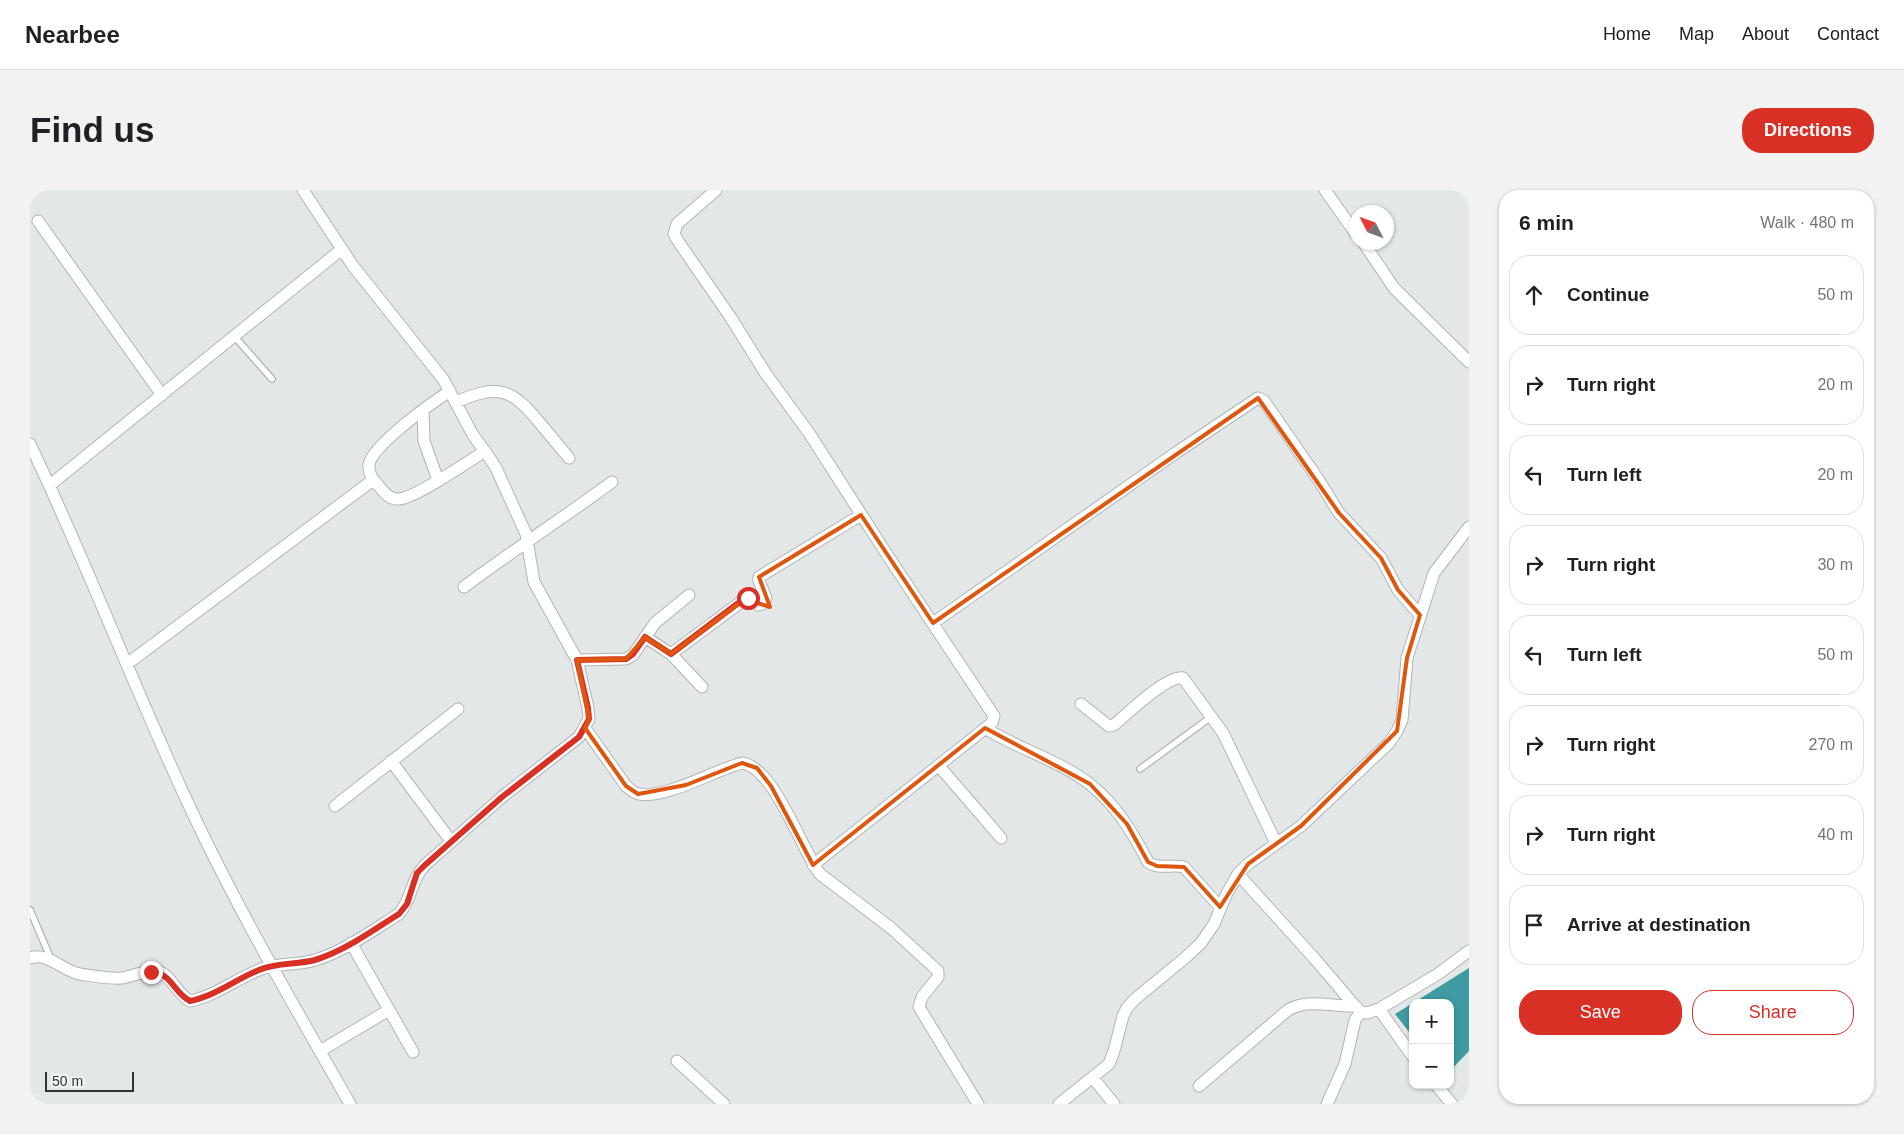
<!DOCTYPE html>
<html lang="en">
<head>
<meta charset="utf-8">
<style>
  body { margin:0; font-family:Arial,sans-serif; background:#f2f2f2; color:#202124 }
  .controls { position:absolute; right:15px; bottom:15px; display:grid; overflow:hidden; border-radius:10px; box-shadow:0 1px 4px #0004 }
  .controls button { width:45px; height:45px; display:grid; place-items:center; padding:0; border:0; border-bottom:1px solid #e0e0e0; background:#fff; color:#202124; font:25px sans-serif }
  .compass { position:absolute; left:1319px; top:15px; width:45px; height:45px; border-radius:50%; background:#fff; box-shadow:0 1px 4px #0004; rotate:312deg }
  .scale { position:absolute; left:15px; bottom:12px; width:89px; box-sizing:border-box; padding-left:5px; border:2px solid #323434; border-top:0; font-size:14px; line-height:18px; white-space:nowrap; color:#323434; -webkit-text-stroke:4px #f0f4f4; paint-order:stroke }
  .stop { position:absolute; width:15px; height:15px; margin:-11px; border:4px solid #d93025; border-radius:50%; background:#fff }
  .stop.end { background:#d93025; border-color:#fff; box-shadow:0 1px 5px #0008 }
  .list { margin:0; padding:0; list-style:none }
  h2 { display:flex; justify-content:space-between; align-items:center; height:65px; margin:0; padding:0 20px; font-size:21px }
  h2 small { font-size:16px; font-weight:400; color:#757577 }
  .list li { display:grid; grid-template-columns:32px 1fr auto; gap:15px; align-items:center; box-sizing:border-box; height:80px; margin:0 10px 10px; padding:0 10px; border:1px solid #e0e0e0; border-radius:20px }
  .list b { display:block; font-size:19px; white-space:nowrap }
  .list em { font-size:16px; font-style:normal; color:#757577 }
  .actions { display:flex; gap:10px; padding:15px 20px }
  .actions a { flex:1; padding:11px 0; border:1px solid #d93025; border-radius:20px; text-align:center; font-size:18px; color:#d93025 }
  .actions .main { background:#d93025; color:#fff }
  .icon { flex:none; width:28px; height:28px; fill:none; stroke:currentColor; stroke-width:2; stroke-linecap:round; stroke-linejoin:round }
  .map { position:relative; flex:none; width:1439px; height:914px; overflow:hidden; border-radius:20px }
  header { display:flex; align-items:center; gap:30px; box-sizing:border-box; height:70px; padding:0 25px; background:#fff; border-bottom:1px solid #e0e0e0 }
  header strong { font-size:24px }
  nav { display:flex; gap:28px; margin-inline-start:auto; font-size:18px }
  .intro { display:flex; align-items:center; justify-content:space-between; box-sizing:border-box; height:120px; padding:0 30px }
  h1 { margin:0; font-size:35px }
  .button { padding:12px 22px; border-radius:20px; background:#d93025; color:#fff; font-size:18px; font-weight:700 }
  main { display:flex; gap:30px; padding:0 30px }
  aside { flex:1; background:#fff; border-radius:20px; box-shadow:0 1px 4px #0004 }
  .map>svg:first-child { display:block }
  .water { fill:#3d9ba1 }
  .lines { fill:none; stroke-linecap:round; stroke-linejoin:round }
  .lane-casing { stroke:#b1b5b6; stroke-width:8 }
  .street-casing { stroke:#b1b5b6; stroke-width:13 }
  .lane { stroke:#fff; stroke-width:5.5 }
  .street { stroke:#fff; stroke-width:11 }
  .route { stroke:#d93025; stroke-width:6 }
  .marked { fill:none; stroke:#df570e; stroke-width:4; stroke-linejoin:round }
</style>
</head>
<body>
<header>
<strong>Nearbee</strong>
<nav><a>Home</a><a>Map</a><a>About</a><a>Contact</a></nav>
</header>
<div class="intro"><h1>Find us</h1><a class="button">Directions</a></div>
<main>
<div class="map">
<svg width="1439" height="914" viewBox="0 0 1439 914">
  <rect width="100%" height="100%" fill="#e3e7e7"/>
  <path class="water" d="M1439 778V861L1420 881V813H1383Z
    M1383 813V847L1365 824Z"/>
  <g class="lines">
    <defs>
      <path id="lane" d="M204 146 242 189
        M1110 579 1181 527
        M0 720 21 769"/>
      <path id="street" d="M686 0 647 34 644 44 648 51 701 128 736 184 779 243 856 363 964 526 962 533 783 675
        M1295 0 1326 44
        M8 31 132 205
        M1333 52 1364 98 1439 172
        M420 201C403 212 341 256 339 275 338 282 343 290 348 295 354 302 359 310 369 309 385 308 438 272 455 261
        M426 212C468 194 481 198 509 232 519 244 529 256 539 268
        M393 220 394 251 408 290
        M0 254C56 371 102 493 157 611 205 715 263 814 320 914
        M20 295 312 59
        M434 397C482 361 533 328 582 292
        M903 433 1147 262 1228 208 1234 211 1288 289 1309 323 1351 368 1368 400 1390 425
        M615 447 641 464 672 497
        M641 464 715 409 718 408 728 415 732 414 736 408 729 391V387L831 325
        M547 470 596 469 603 465 625 433 659 405
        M97 474 343 290
        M1051 514 1079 536 1084 535C1097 524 1137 485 1153 488L1193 543 1246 653
        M555 538 596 596C600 599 603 603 609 604 636 609 685 580 712 573 744 577 771 659 790 684L861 738 908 781V787L892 807 889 817 948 914
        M955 538C988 559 1031 571 1061 595 1086 615 1103 643 1118 672 1128 680 1143 674 1154 677L1190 717
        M361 571 421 651
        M909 576 971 648
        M305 616 428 519
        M1208 684 1284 768 1325 816 1331 822 1337 823 1349 819 1408 784 1439 761
        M321 753 383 862
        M0 768C19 762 32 781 50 784 63 786 78 789 92 788 103 786 118 779 130 782 141 786 148 805 160 811 185 806 206 789 229 780 247 772 267 776 285 770 315 761 343 740 369 724 383 707 380 691 395 675L472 607 549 547 559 529 558 518 547 470 504 392 496 344 466 278 459 267 443 245 413 189 323 76 273 0
        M1349 819 1383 867
        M290 861 359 820
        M647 871 694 914
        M1063 888 1084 914
        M1406 895 1422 914
        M1169 896 1258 820C1279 808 1302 817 1325 816
        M1029 914 1079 874 1084 861 1093 826 1097 818 1105 809 1155 768 1171 753 1184 734 1196 705 1208 684 1218 674 1271 636 1359 553 1367 541 1372 530 1377 468 1404 383 1439 337
        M1297 914 1315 874 1325 830 1331 822"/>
    </defs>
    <use href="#lane" class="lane-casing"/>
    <use href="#street" class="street-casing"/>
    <use href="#lane" class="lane"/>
    <use href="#street" class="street"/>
  </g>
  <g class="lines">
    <path class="route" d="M121 782C142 783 143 802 160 811 185 806 206 789 229 780 247 772 267 775 285 770 315 761 343 740 369 724L377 714 387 683 395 675 472 607 549 547 559 529 558 518 547 470 596 469 603 464 615 447 641 464 707 414 718 408"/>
  </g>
  <path class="marked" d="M1228 208 1309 323 1351 368 1368 400 1390 425 1377 468 1367 541 1271 636 1218 674 1190 717 1154 677 1127 676 1118 672 1097 634 1060 594 955 538 783 675 741 596 727 578 712 573 656 595 608 604 596 596 555 538 559 529 547 470 596 469 615 447 641 464 715 409 740 417 729 387 831 325 903 433Z"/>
</svg>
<div class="controls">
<button>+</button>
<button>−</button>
</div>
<svg class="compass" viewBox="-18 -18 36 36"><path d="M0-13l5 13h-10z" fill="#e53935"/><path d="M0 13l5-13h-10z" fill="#757577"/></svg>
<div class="scale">50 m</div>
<div class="stop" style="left:718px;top:408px"></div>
<div class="stop end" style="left:121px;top:782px"></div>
</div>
<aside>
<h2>6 min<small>Walk · 480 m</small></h2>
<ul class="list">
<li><svg class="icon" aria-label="ahead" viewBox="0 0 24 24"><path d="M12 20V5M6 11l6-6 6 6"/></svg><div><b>Continue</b></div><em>50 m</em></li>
<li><svg class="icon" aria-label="right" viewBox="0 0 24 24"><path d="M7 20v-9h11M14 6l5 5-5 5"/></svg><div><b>Turn right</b></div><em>20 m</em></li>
<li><svg class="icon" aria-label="left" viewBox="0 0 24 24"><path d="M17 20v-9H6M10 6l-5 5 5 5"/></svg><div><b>Turn left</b></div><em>20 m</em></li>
<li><svg class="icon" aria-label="right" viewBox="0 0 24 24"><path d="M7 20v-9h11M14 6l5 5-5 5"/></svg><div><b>Turn right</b></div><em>30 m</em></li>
<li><svg class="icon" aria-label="left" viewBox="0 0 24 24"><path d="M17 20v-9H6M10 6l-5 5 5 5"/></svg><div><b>Turn left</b></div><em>50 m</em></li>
<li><svg class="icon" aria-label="right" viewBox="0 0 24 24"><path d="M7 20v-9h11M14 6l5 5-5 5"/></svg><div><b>Turn right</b></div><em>270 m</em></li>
<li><svg class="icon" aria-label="right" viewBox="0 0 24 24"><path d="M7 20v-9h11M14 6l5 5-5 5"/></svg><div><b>Turn right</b></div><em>40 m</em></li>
<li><svg class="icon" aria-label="arrive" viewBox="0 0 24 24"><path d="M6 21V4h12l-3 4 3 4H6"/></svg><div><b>Arrive at destination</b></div></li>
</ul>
<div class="actions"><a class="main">Save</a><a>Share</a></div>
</aside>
</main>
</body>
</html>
